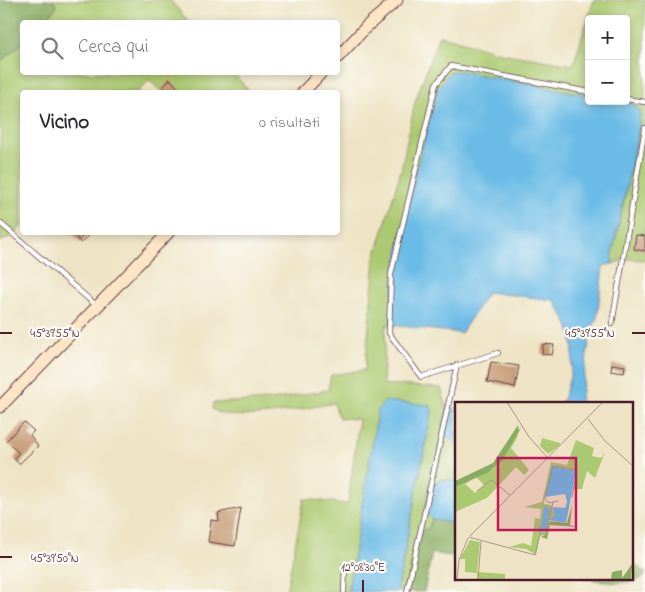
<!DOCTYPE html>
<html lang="it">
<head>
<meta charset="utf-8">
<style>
  body { margin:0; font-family:"Indie Flower",sans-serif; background:#f2f2f3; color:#2b2b33 }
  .controls { position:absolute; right:15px; top:15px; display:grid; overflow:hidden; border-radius:5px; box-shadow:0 2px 8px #0003 }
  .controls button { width:45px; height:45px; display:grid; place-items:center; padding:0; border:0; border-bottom:1px solid #e1e1e2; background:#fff; color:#2b2b33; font:25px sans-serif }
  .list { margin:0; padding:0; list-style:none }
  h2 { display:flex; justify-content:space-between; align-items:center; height:65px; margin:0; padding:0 20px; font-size:21px }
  h2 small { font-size:16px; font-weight:400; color:#7c7c81 }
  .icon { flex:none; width:28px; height:28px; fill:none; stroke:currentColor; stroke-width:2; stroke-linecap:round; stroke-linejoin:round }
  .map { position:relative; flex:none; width:645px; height:592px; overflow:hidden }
  .search { position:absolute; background:#fff; box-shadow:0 2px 8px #0003; left:20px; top:20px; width:320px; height:55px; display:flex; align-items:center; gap:12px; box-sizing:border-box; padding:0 18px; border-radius:5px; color:#7c7c81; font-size:19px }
  .panel { position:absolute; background:#fff; box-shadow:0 2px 8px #0003; left:20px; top:90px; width:320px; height:145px; border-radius:5px }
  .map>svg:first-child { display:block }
  .green { fill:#abc970; stroke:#7a744e }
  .forest { fill:#88ad62; stroke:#696646 }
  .water { fill:#6bbbe6; stroke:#5a6d88 }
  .building { fill:#c89d79 }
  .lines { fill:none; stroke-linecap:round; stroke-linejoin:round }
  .lane-casing { stroke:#633d42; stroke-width:6 }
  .secondary-casing { stroke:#633d42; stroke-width:13 }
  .lane { stroke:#fff; stroke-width:4.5 }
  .secondary { stroke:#fee5c5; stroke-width:11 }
  .ticks { fill:none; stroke:#4a1f2b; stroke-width:2 }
  .inset-road { fill:none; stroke:#ac9587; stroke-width:1 }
  .view { fill:#c2185b; fill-opacity:0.15; stroke:#c2185b; stroke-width:2.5 }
  .inset-edge { fill:none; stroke:#4a1f2b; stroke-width:2.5 }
  .ticks-label { font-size:12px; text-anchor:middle; fill:#4a1f2b; stroke:#fdfcf7; stroke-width:4.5; stroke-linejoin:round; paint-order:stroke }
</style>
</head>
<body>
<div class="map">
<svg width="645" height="592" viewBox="0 0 645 592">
  <rect width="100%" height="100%" fill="#fdfcf7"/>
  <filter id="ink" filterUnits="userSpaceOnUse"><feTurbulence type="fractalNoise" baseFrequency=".02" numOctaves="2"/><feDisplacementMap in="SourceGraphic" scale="10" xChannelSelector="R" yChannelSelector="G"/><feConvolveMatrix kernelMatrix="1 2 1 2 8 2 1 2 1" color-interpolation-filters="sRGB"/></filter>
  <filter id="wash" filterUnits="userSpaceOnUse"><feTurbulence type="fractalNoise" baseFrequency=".0096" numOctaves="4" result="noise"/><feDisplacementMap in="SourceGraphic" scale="20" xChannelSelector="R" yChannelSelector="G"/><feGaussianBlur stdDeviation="1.12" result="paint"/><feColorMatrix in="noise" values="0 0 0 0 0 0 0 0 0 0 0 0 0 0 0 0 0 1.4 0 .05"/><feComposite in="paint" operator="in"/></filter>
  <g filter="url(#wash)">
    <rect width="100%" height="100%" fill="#eee4c5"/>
    <path class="green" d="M52 0H170L189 22H43L57 7Z
      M594 0H645V260L626 259 612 264 613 250 639 130 640 110 631 103 620 101H626V19H589V95L459 71 391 325H386L383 384 441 388 447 408 446 437 456 442V480H441L425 510 432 519 406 592H397L432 410 430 405 378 409 348 592H286L304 499 348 504 359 419 339 418 334 403C307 408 233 425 212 409L213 403 272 400 328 390 331 375 365 370 375 258 401 170 415 102 439 35 500 53 573 65Z
      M22 43V72L233 73 250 92H162L149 80 138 92H22V225L15 234 0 242V62Z"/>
    <path class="forest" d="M0 0H52L57 6 43 22H22V43L0 62Z
      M432 519 456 524V557L432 553 424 592H406L411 563 421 531 429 528Z
      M631 562 645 572V576C629 588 601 581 583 578H631Z"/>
    <path class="water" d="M459 71 589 95V101H620L631 103 640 110 639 130 613 250 612 264 603 266 597 320 591 328 580 403H561C571 383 576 353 570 331 567 320 559 310 554 300L488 292 461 333 391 325C392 246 419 163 438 87L450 72Z
      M385 401 430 405 432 410 397 592H348L378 409Z
      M447 407 456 408V442C438 433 444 425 447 407Z
      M441 480H456V524L432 519 425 510 430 484Z"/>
    <g id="blocks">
      <path class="building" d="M170 79 182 92H159Z
        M71 232H93L81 243Z
        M636 235 645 236V251L634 249Z
        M543 344 554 345 552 355 542 354Z
        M491 362 519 366 515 388 487 382Z
        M612 364 625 366 624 373 611 371Z
        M24 422 34 431 30 435 38 446 19 464 14 458 19 453 6 441Z
        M241 508 235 546 208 542 211 520 219 521 218 513Z"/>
    </g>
  </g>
  <g filter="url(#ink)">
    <use href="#blocks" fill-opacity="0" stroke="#633d42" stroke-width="1"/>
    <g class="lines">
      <defs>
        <path id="lane" d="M626 99 645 102
          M0 223 97 306
          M612 324 645 128
          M498 353 421 377 389 333 391 274 436 84 451 66 589 92
          M344 592 345 566
          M407 592 457 365"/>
        <path id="secondary" d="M338 57 367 26 397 0
          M303 92 322 72
          M0 407 169 232"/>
      </defs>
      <use href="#lane" class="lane-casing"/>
      <use href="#secondary" class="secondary-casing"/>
      <use href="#lane" class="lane"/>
      <use href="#secondary" class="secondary"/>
    </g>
  </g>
  <path class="ticks" d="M0 333H12M632 333H645M0 557H12M363 580V592"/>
  <g transform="translate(455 402)">
    <rect width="178" height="178" fill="#eee4c5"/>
    <path d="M66 25 61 38 56 46 74 68 69 73 61 65 32 96 0 110V85L39 66ZM21 75 29 83 20 91 10 82ZM87 36 105 41V43L93 52 85 44ZM121 38 139 46 137 54 146 56 150 50 140 76 132 69 127 87H119L121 71 90 95 89 102 96 103 100 113 94 118 91 132 85 134 81 153 71 147 54 145 68 141 76 144 80 116 85 117 86 107 69 105 87 100 96 60 112 63ZM15 138 25 140 22 170 50 172V177H22V171L10 170V157H5Z" fill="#abc970" fill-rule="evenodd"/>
    <path d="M63 23 64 29 47 59 32 71 0 85V79L38 61ZM117 103 115 123 122 125 95 123 92 137 86 135 91 132 95 119 112 121ZM177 162 176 177H156L157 170 167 168V176Z" fill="#88ad62"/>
    <path d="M97 64 121 69 111 121 94 118 100 113 97 105 110 106 112 100 110 92 90 95ZM89 105 95 106 91 128 85 131Z" fill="#6bbbe6"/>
    <path class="inset-road" d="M52 0 74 35 92 55M133 17 150 39 178 64M22 89 36 78 55 93M103 99 94 101 90 96 98 64 122 68 117 95M85 124V132H91L98 100M15 134 148 0M14 135 80 153 85 132M2 177 4 158 13 136M23 177 26 139"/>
    <path class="view" d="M43 56H121V128H43Z"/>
    <rect width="178" height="178" class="inset-edge"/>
  </g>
  <g class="ticks-label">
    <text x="55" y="337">45°39'55"N</text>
    <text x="590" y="337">45°39'55"N</text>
    <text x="55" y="562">45°39'50"N</text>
    <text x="363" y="571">12°08'30"E</text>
  </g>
</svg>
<div class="controls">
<button>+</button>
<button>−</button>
</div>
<div class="search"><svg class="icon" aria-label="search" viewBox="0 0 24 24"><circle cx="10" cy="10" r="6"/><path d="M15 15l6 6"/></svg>Cerca qui</div>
<section class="panel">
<h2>Vicino<small>0 risultati</small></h2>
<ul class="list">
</ul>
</section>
</div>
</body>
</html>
